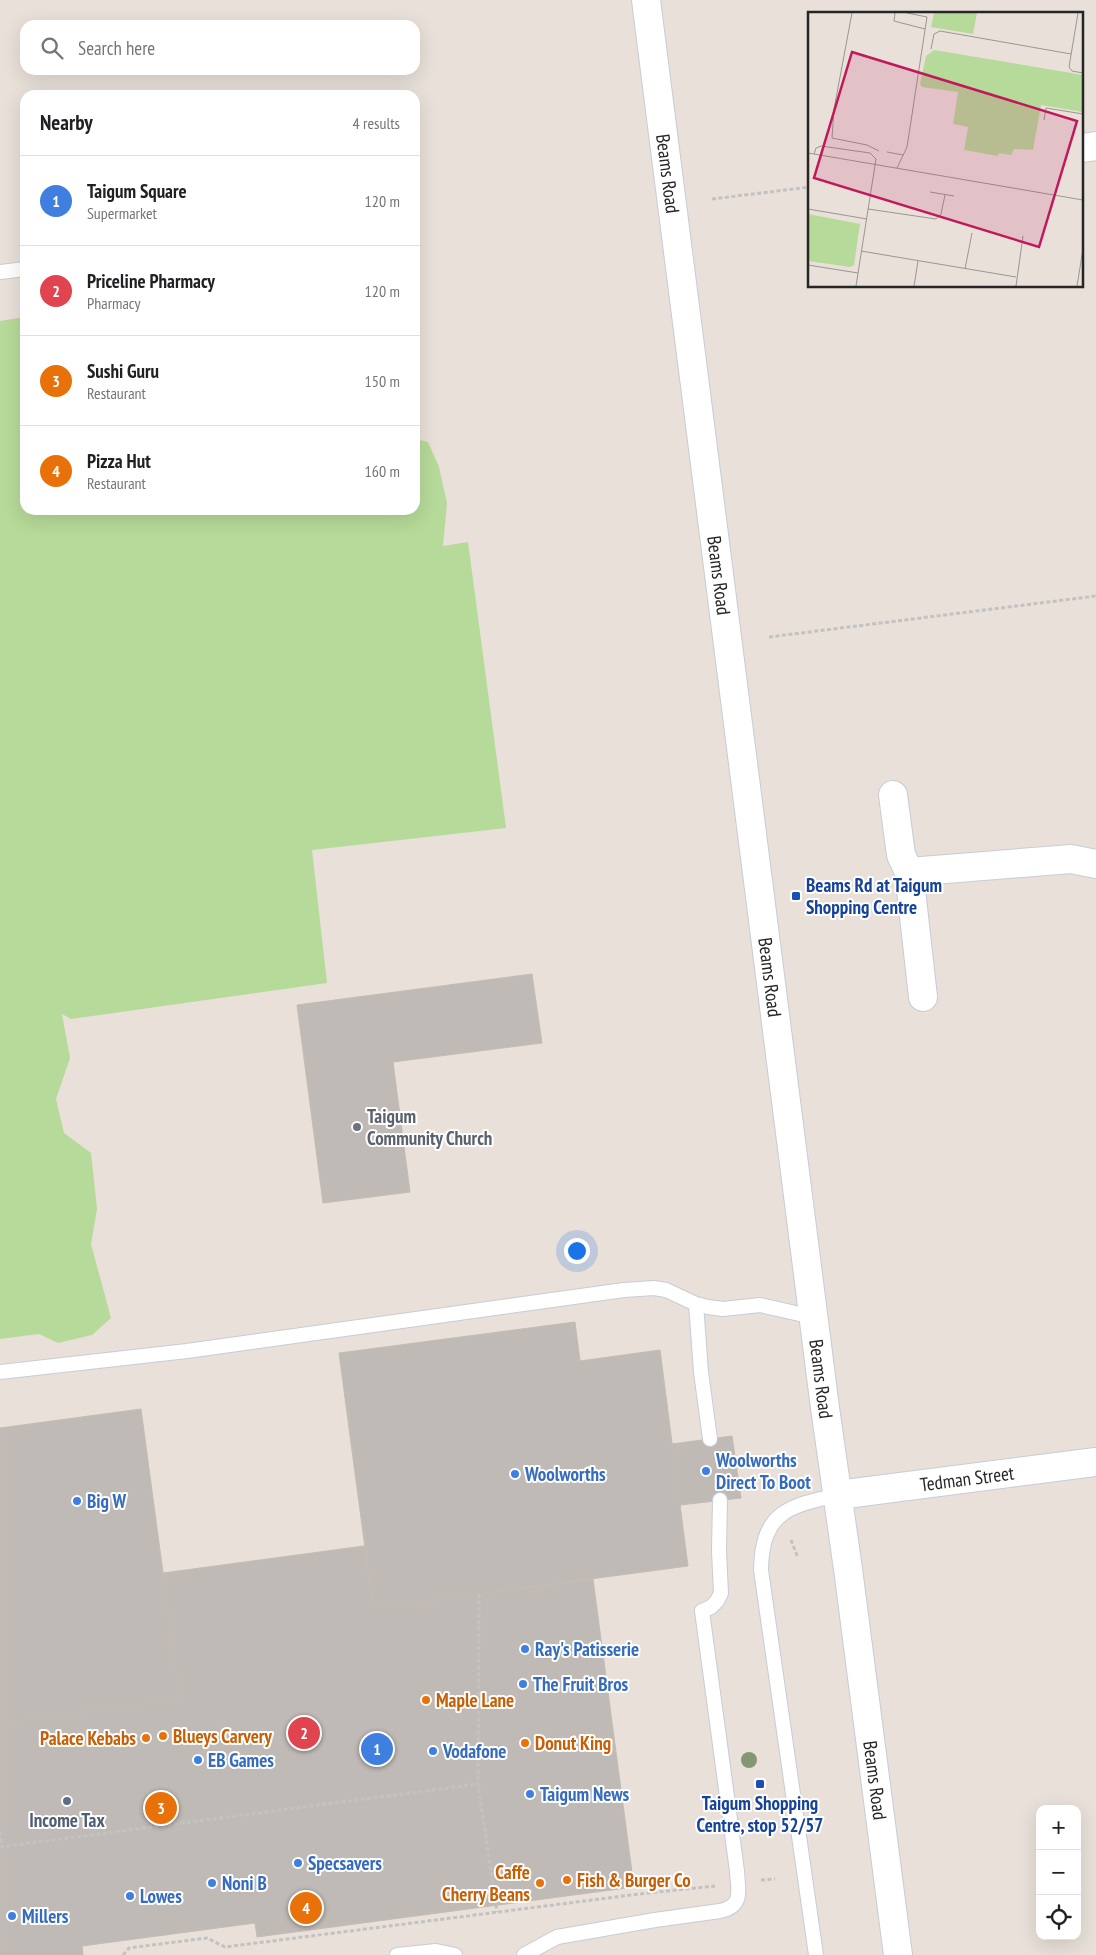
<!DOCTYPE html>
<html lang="en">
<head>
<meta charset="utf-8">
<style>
  body { margin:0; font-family:"PT Sans Narrow",sans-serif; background:#f2f2f2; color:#202124 }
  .controls { position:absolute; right:15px; bottom:15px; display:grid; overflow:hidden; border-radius:10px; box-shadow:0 5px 20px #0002 }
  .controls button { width:45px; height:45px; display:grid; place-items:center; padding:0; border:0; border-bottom:1px solid #e0e0e0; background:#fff; color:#202124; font:25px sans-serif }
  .you { position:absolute; left:576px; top:1250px; width:18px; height:18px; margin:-12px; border:4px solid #fff; border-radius:50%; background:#1a73e8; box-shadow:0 0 0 8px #1a73e833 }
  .badge { display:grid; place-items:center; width:32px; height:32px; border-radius:50%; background:#0f766e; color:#fff; font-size:16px; font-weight:700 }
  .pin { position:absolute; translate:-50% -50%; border:2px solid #fff; box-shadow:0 1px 5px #0006 }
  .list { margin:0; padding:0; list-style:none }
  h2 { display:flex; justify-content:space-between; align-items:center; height:65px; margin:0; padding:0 20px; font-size:21px }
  h2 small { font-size:16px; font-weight:400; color:#757577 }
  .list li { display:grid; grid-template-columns:32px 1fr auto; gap:15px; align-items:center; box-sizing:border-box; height:90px; padding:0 20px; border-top:1px solid #e0e0e0 }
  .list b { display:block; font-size:19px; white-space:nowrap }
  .list p { margin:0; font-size:16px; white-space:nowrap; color:#757577 }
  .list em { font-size:16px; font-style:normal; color:#757577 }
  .icon { flex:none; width:28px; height:28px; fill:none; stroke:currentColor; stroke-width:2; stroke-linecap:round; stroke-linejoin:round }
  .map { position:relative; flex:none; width:1096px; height:1955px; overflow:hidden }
  .search { position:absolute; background:#fff; box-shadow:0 5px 20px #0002; left:20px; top:20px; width:400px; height:55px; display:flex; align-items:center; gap:12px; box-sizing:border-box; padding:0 18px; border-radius:15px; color:#757577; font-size:19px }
  .panel { position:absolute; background:#fff; box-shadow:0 5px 20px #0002; left:20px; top:90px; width:400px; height:425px; border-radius:15px }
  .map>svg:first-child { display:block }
  .green { fill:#b6da99 }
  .building { fill:#c0bab6; stroke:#c3bcb3 }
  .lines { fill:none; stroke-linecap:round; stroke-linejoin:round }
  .lane-casing { stroke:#c7ccd7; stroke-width:16 }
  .street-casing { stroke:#c7ccd7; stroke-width:30 }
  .secondary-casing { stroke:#c7ccd7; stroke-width:30 }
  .path { stroke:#c2c2c2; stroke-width:3; stroke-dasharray:4 2.5; stroke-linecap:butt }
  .lane { stroke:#fff; stroke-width:14 }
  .street { stroke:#fff; stroke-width:28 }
  .secondary { stroke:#fff; stroke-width:28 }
  .tree { fill:#839773 }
  .transit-dot { fill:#1a4fb4; stroke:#fff; stroke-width:2 }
  .worship-dot { fill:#6b7280; stroke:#fff; stroke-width:2 }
  .shop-dot { fill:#3f7fe0; stroke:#fff; stroke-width:2 }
  .food-dot { fill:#e8710a; stroke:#fff; stroke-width:2 }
  .service-dot { fill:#5c6f8a; stroke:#fff; stroke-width:2 }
  .labels { text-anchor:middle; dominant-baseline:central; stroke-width:4; stroke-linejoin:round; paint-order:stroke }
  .street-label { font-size:19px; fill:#262626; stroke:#fff }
  .transit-label { font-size:19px; font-weight:bold; fill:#164399; stroke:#fff; text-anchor:start }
  .worship-label { font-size:19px; font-weight:bold; fill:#5b616d; stroke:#fff; text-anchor:start }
  .shop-label { font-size:19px; font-weight:bold; fill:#366cbe; stroke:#fff; text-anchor:start }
  .food-label { font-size:19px; font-weight:bold; fill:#c56008; stroke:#fff; text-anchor:start }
  .service-label { font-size:19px; font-weight:bold; fill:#4e5e75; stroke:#fff }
  .inset-road { fill:none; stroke:#9a9691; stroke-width:1 }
  .view { fill:#c2185b; fill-opacity:0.15; stroke:#c2185b; stroke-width:2.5 }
  .inset-edge { fill:none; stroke:#262626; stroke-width:2.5 }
</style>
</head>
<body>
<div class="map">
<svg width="1096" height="1955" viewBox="0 0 1096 1955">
  <rect width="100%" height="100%" fill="#e8e0d9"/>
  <path class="green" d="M25 317V510H415V439L428 442 439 467 447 503 443 546 468 542 506 828 312 850 327 983 71 1019 62 1014 70 1058 56 1099 64 1133 91 1153 97 1209 91 1244 111 1318 92 1335 58 1343 39 1334 0 1339V321Z"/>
  <path class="building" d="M532 974 542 1043 393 1062 410 1192 323 1203 297 1005Z
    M575 1322 580 1361 660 1350 688 1566 373 1608 339 1353Z
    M141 1409 180 1699 0 1723V1428Z
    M732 1436 741 1498 680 1505 672 1444Z
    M364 1546 373 1608 593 1579 634 1887 257 1937 255 1923 82 1946 83 1955H0V1723L180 1699 163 1573Z"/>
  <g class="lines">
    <defs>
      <path id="lane" d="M0 272 25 269
        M696 1304 701 1372 710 1439
        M0 1372 187 1351 624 1290 654 1288 666 1290 696 1304 708 1307 723 1309 760 1305 813 1317
        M397 1955 436 1951 455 1955
        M524 1955 557 1937 655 1920 720 1911C744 1906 738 1890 737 1871L702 1611 711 1607 717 1601 721 1593 719 1551 720 1500
        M816 1955 761 1570C762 1512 788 1506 838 1495"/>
      <g id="street">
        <path d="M1082 148 1096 146"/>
        <path d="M893 795 901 855 909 872 923 997"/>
        <path d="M909 872 1071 859 1096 864"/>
        <path id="s1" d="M838 1495 1096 1462"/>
      </g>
      <g id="secondary">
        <path id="s2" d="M646 0 825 1408 848 1569 898 1955"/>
      </g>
    </defs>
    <use href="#lane" class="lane-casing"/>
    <use href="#street" class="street-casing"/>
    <use href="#secondary" class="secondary-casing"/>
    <path class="path" d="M712 199 810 187
      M769 637 1096 596
      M791 1540 798 1558
      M479 1594 478 1784 497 1912
      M0 1832 2 1846
      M0 1847 478 1784
      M761 1880 775 1879
      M123 1955 129 1948 207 1938 225 1947 639 1894 715 1886"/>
    <use href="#lane" class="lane"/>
    <use href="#street" class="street"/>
    <use href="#secondary" class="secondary"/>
  </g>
  <circle class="tree" cx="749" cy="1760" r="8"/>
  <g class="transit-dot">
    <rect x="791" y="891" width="10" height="10" rx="2.5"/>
    <rect x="755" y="1779" width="10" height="10" rx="2.5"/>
  </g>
  <circle class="worship-dot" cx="357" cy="1127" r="5"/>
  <g class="shop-dot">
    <circle cx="706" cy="1471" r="5"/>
    <circle cx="515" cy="1474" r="5"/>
    <circle cx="77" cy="1501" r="5"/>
    <circle cx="525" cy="1649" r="5"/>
    <circle cx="523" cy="1684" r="5"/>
    <circle cx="433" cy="1751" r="5"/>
    <circle cx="198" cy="1760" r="5"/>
    <circle cx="530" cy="1794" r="5"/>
    <circle cx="298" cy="1863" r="5"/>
    <circle cx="212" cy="1883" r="5"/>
    <circle cx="130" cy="1896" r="5"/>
    <circle cx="12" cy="1916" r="5"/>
  </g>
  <g class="food-dot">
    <circle cx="426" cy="1700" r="5"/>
    <circle cx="163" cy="1736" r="5"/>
    <circle cx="146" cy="1738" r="5"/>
    <circle cx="525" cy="1743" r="5"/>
    <circle cx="567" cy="1880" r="5"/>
    <circle cx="540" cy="1883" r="5"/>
  </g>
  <circle class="service-dot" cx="67" cy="1801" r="5"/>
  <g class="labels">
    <g class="street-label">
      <text stroke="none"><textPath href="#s2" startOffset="175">Beams Road</textPath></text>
      <text stroke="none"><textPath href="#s2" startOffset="580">Beams Road</textPath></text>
      <text stroke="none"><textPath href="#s2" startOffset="985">Beams Road</textPath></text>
      <text stroke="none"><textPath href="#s2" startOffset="1390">Beams Road</textPath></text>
      <text stroke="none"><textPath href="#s1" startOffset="130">Tedman Street</textPath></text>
      <text stroke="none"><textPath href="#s2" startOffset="1795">Beams Road</textPath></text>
    </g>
    <g class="transit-label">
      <text x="806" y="885">Beams Rd at Taigum<tspan x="806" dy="22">Shopping Centre</tspan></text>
      <text x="760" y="1803" text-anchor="middle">Taigum Shopping<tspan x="760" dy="22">Centre, stop 52/57</tspan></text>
    </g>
    <g class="worship-label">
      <text x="367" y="1116">Taigum<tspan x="367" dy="22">Community Church</tspan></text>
    </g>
    <g class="shop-label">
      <text x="716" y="1460">Woolworths<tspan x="716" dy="22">Direct To Boot</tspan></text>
      <text x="525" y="1474">Woolworths</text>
      <text x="87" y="1501">Big W</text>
      <text x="535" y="1649">Ray's Patisserie</text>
      <text x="533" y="1684">The Fruit Bros</text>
      <text x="443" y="1751">Vodafone</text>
      <text x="208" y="1760">EB Games</text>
      <text x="540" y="1794">Taigum News</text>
      <text x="308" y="1863">Specsavers</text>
      <text x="222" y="1883">Noni B</text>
      <text x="140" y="1896">Lowes</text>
      <text x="22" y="1916">Millers</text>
    </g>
    <g class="food-label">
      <text x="436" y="1700">Maple Lane</text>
      <text x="173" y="1736">Blueys Carvery</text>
      <text x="136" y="1738" text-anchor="end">Palace Kebabs</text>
      <text x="535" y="1743">Donut King</text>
      <text x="530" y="1872" text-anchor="end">Caffe<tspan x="530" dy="22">Cherry Beans</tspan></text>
      <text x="577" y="1880">Fish &amp; Burger Co</text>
    </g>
    <g class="service-label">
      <text x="67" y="1820">Income Tax</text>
    </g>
  </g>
  <g transform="translate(808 12)">
    <rect width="275" height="275" fill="#e8e0d9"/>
    <path d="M126 1H169L165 22 123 15ZM126 38 275 63V100L233 93 225 138 206 137 203 143 191 141 190 144 156 138 160 115 145 112 150 80 114 75 112 72 118 44ZM0 202 52 212 46 253 42 255 0 249Z" fill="#b6da99"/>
    <path class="inset-road" d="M44 1 26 97 24 126 59 133 71 139M87 1 86 9 117 17M270 1 261 55 264 59 275 61M123 37 126 22 132 19 263 42M236 108 238 96 275 102M79 140 95 143M0 141 275 188M6 142 8 136 13 134 62 141 68 147 48 274M89 156 99 135 119 5 99 1M122 180 146 184M0 197 59 207M60 197 128 207 133 202 137 183M53 239 208 265M0 253 50 261M157 257 164 221M106 274 110 249M208 274 215 224M269 274 275 237"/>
    <path class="view" d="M44 40 269 109 231 235 6 166Z"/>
    <rect width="275" height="275" class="inset-edge"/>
  </g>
</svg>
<div class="controls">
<button>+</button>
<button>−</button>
<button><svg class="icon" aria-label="locate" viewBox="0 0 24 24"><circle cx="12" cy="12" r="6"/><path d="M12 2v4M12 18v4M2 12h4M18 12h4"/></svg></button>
</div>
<div class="you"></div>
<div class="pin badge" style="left:377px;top:1749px;background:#3f7fe0">1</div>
<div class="pin badge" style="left:304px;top:1733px;background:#e0444e">2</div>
<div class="pin badge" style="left:161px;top:1808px;background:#e8710a">3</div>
<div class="pin badge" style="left:306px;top:1908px;background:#e8710a">4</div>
<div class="search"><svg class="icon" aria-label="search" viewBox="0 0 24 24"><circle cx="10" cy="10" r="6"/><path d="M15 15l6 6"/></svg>Search here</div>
<section class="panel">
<h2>Nearby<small>4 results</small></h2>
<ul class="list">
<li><span class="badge" style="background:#3f7fe0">1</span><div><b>Taigum Square</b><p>Supermarket</p></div><em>120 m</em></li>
<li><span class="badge" style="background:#e0444e">2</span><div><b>Priceline Pharmacy</b><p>Pharmacy</p></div><em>120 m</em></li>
<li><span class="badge" style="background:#e8710a">3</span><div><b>Sushi Guru</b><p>Restaurant</p></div><em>150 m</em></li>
<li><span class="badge" style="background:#e8710a">4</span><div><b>Pizza Hut</b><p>Restaurant</p></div><em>160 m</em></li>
</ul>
</section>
</div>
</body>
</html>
